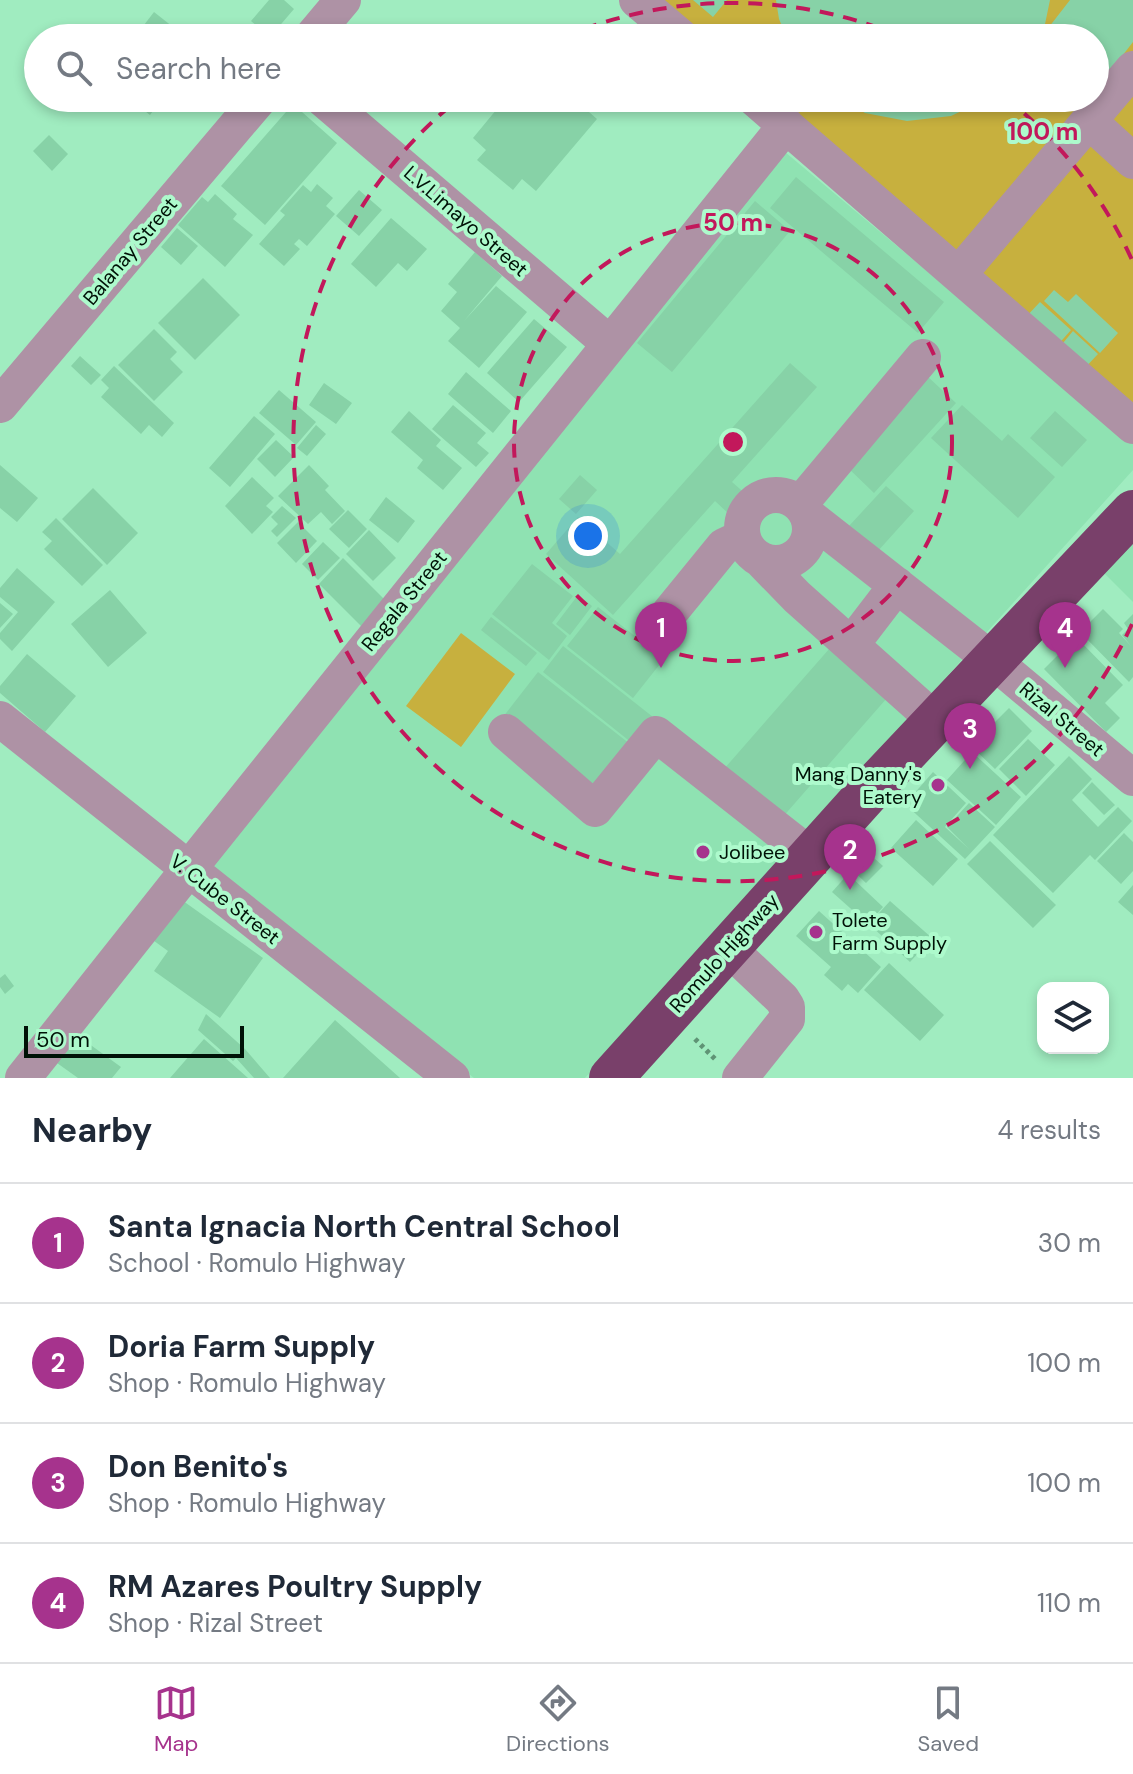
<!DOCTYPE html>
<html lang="en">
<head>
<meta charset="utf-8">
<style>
  body { margin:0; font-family:"DM Sans",sans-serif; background:#f6f6f7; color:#1f2937 }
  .controls { position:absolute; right:24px; bottom:24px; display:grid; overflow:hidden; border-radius:16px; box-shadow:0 4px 12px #0003 }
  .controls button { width:72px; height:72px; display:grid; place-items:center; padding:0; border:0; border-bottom:2px solid #e0e1e3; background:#fff; color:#1f2937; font:40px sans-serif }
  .scale { position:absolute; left:24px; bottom:20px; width:220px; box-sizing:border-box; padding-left:8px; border:4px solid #001207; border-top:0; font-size:22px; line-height:28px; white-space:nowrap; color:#001207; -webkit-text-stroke:6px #adfacc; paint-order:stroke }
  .you { position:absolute; left:588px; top:536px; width:28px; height:28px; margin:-20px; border:6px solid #fff; border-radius:50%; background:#1a73e8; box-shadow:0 0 0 12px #1a73e833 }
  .badge { display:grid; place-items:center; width:52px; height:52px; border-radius:50%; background:#a6338d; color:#fff; font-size:26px; font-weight:700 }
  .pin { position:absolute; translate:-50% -66px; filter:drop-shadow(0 2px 4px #0008) }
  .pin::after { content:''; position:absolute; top:42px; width:28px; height:24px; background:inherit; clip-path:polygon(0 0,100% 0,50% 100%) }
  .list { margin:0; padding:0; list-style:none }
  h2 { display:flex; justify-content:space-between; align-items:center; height:104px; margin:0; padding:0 32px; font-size:34px }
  h2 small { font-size:26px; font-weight:400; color:#747a83 }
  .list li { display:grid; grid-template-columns:52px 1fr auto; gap:24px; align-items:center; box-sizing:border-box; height:120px; padding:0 32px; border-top:2px solid #e0e1e3 }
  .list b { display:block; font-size:30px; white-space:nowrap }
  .list p { margin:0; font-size:26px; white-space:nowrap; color:#747a83 }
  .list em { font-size:26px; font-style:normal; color:#747a83 }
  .icon { flex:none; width:44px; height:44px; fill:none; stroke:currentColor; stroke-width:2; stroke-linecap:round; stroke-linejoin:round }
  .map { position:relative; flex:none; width:1133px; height:1078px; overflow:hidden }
  .search { position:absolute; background:#fff; box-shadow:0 4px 12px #0003; left:24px; right:24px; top:24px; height:88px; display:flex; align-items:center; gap:20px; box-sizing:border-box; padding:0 28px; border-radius:44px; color:#747a83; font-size:30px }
  .sheet { height:584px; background:#fff }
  nav { display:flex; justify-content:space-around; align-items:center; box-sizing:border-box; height:112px; border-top:2px solid #e0e1e3; background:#fff; font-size:22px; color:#747a83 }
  nav a { display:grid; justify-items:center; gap:4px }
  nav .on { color:#a6338d }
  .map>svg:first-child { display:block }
  .built { fill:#8fe2b2 }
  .green { fill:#c7b03e }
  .building { fill:#87d2a7 }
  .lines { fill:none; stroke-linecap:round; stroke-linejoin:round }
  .path { stroke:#5f9375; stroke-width:5; stroke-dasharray:4 4; stroke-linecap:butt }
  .minor { stroke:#ae92a5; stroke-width:36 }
  .highway { stroke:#79406a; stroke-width:44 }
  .ring { fill:none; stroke:#c2185b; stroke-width:4; stroke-dasharray:14 10 }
  .poi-dot { fill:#a6338d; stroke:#adfacc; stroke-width:3 }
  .labels { text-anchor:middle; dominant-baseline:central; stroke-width:8; stroke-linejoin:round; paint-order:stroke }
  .street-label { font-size:20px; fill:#001207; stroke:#adfacc }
  .poi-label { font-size:20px; fill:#001207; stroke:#adfacc; text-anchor:start }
  .centre { fill:#c2185b; stroke:#adfacc; stroke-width:4 }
  .ring-label { font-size:24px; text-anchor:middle; font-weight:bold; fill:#c2185b; stroke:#adfacc; stroke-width:8; stroke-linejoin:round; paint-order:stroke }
</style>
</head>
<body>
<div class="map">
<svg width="1133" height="1078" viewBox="0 0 1133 1078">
  <rect width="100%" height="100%" fill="#a0ecc0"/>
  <path class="built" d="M785 152 1133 444V470L585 1078H474L208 865Z
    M1133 527V602L1097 566Z"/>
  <path class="green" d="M640 0H1133V420L756 98H1095V38H685Z
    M461 633 515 674 461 747 406 706Z"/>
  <path class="building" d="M269 0H284L294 9 270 37 251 21Z
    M693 0H727L713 17Z
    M776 0H1050L1044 29 1039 38H787L779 19Z
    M1070 0H1133V42L1108 74 1095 64V38H1063L1049 27Z
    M154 12 187 38H134Z
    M644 15 672 38H625Z
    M128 98H163L150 115Z
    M506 98H573L597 119 536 191 522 179 513 190 477 160 486 150 473 138Z
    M839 98H989L951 116 907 121 865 113Z
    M293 104 337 143 265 225 221 186Z
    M49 135 68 154 52 171 33 151Z
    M796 177 944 302 918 333 770 208Z
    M317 184 333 198 326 206 335 214 307 246 299 239 294 244 300 249 284 266 259 244 285 215 280 211 303 185 311 192Z
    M359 190 382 210 359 236 336 216Z
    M215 194 237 214 233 219 253 235 225 267 178 225 202 197 208 202Z
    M755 201 790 231 672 372 637 343Z
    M391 218 427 249 407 271 398 263 376 287 351 264Z
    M177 228 198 246 181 265 161 247Z
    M475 252 502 276 464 321 496 286 527 312 479 368 448 341 460 328 441 311 457 292 448 284Z
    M203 278 240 315 195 360 158 323Z
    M1054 290 1068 302 1076 294 1118 333 1100 353 1044 301Z
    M1040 302 1071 330 1055 348 1024 319Z
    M534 319 567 347 519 402 487 373Z
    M154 329 177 352 170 359 183 372 154 401 118 365Z
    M1073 331 1098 354 1082 371 1058 349Z
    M80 356 101 375 91 385 71 366Z
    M790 363 817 387 732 482 748 496 730 515 715 501 613 615 546 554 578 517 620 554Z
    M114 366 174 423 162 437 149 425 141 434 101 397 109 388 101 380Z
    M466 372 511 411 493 433 448 394Z
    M926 375 956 403 874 493 844 464Z
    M324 383 352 403 336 424 309 405Z
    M279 390 316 422 296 445 259 413Z
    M453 405 486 433 477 443 489 453 476 467 432 429Z
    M962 405 1002 441 1008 434 1055 477 1018 518 931 438Z
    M409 411 441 440 436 446 462 468 443 490 417 468 423 460 391 432Z
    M1055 411 1087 440 1062 467 1030 438Z
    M254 416 275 434 230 487 209 468Z
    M316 425 326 434 307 456 297 448Z
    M276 440 294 457 275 477 257 459Z
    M0 465 38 498 17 522 0 508Z
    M309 465 329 486 325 490 345 511 332 524 321 512 308 524 278 496Z
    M580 475 597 490 576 514 559 499Z
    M252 477 274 498 266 506 273 512 252 534 225 506Z
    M886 486 914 511 877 552 849 526Z
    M93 488 138 533 107 565 62 519Z
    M386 497 415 521 398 543 369 520Z
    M282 506 296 518 277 537 271 531 278 524 271 517Z
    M348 510 367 529 349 548 329 529Z
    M56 518 103 565 82 586 44 549 52 541 42 532Z
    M298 522 317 541 296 563 277 543Z
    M369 530 396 558 373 581 346 554Z
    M323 542 340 558 318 580 302 564Z
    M343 558 387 602 362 627 319 584Z
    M532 564 573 596 552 623 567 636 549 660 492 614Z
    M17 568 55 602 12 651 0 639V633L18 612 0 597V588Z
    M110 590 147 633 108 667 71 624Z
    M578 595 592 606 570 635 556 624Z
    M0 603 13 614 0 628Z
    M598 607 664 659 633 698 567 646Z
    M1103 609 1123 629 1119 633 1131 646 1122 635 1128 629 1124 623 1133 614V677L1129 682 1080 632Z
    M491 617 537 653 526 666 481 630Z
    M1076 637 1123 685 1105 703 1120 718 1106 732 1044 669Z
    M563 646 653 717 632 743 543 672Z
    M830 648 887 698 781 819 724 769Z
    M27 654 76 696 45 732 0 693V686Z
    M538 672 630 744 595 789 503 717Z
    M1009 708 1032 731 995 769 971 746Z
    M1028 739 1055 765 1026 796 999 769Z
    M972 752 1021 797 996 825 947 780Z
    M1069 756 1092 779 1072 800 1098 827 1118 807 1132 821 1095 860 1090 855 1053 893 993 835Z
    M933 772 966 803 945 827 969 849 947 827 969 803 995 827 965 859 905 804Z
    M1092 782 1115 805 1104 815 1082 793Z
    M916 820 958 859 933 886 891 848Z
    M1124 833 1133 842V871L1121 884 1097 861Z
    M990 841 1056 905 1033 928 967 864Z
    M865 850 883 866 866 883 849 867Z
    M848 874 883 907 868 924 832 892Z
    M1133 885V915L1118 902Z
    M179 898 263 958 220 1018 154 971 168 951 150 938Z
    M890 901 932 938 910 962 869 924Z
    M819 911 881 967 858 993 848 984 842 991 824 975 831 967 796 936Z
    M889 963 944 1015 920 1041 864 990Z
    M5 974 14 986 5 994 0 987V978Z
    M206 1014 245 1049 270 1078H254L236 1058 233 1061 198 1030Z
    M335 1020 400 1078H283Z
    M70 1030 121 1067 112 1078H78L50 1058Z
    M204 1039 248 1078H170Z"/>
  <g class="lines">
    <path class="path" d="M695 1039 716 1060"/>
    <path class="minor" d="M637 0 682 38
      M311 38 343 0
      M322 98 610 344
      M754 98 1133 426
      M1089 121 1133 161
      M959 274 1133 69
      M0 405 260 98
      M742 529a34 34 0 1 1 68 0a34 34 0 1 1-68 0Z
      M800 504 923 357
      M807 515 992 660 1133 778
      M762 561 797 597 936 721
      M662 622 724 546 741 538
      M851 645 897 585
      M0 719 452 1078
      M506 732 595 809 656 734 810 855
      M728 948 782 999 787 1007V1019L740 1078
      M23 1078 188 870 786 125"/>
    <path class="highway" d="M611 1078 873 787 1133 512"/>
  </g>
  <g class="ring">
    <circle cx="733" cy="442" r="219"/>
    <path d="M1132 624A439 439 0 1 1 460 98M561 38A439 439 0 0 1 905 38M1006 98A439 439 0 0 1 1132 260"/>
  </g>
  <g class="poi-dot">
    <circle cx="938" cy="785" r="8"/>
    <circle cx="703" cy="852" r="8"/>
    <circle cx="816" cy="932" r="8"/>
  </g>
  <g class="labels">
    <g class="street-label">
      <text transform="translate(466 221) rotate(41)">L.V.Limayo Street</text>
      <text transform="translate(130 251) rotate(-50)">Balanay Street</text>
      <text transform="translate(404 601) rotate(-51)">Regala Street</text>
      <text transform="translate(1062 719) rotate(40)">Rizal Street</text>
      <text transform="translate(225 899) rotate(38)">V. Cube Street</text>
      <text transform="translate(724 953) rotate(-48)">Romulo Highway</text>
    </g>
    <g class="poi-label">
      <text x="922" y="774" text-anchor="end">Mang Danny's<tspan x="922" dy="23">Eatery</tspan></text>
      <text x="719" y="852">Jolibee</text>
      <text x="832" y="920">Tolete<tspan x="832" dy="23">Farm Supply</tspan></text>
    </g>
  </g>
  <circle cx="733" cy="442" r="12" class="centre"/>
  <g class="ring-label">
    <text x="1043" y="140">100 m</text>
    <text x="733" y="231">50 m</text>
  </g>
</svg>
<div class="controls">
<button><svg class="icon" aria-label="layers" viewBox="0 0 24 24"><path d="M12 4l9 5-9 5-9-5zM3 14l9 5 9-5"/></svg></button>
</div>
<div class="scale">50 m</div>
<div class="you"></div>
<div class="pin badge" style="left:661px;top:668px">1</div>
<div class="pin badge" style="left:850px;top:890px">2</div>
<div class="pin badge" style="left:970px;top:769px">3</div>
<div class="pin badge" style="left:1065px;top:668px">4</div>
<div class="search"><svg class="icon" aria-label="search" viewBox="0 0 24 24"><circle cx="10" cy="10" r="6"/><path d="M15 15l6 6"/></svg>Search here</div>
</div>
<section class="sheet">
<h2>Nearby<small>4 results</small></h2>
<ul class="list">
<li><span class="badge">1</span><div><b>Santa Ignacia North Central School</b><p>School · Romulo Highway</p></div><em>30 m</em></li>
<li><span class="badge">2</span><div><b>Doria Farm Supply</b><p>Shop · Romulo Highway</p></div><em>100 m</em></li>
<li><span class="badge">3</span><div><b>Don Benito's</b><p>Shop · Romulo Highway</p></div><em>100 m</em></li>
<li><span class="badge">4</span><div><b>RM Azares Poultry Supply</b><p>Shop · Rizal Street</p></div><em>110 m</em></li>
</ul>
</section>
<nav>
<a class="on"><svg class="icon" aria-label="map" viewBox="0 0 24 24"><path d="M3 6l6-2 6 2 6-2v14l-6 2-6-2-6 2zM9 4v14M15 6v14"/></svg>Map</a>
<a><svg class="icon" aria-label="directions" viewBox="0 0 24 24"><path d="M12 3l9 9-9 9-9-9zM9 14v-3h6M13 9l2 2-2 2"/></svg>Directions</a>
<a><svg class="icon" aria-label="saved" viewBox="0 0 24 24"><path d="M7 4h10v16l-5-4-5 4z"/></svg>Saved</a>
</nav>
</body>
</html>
